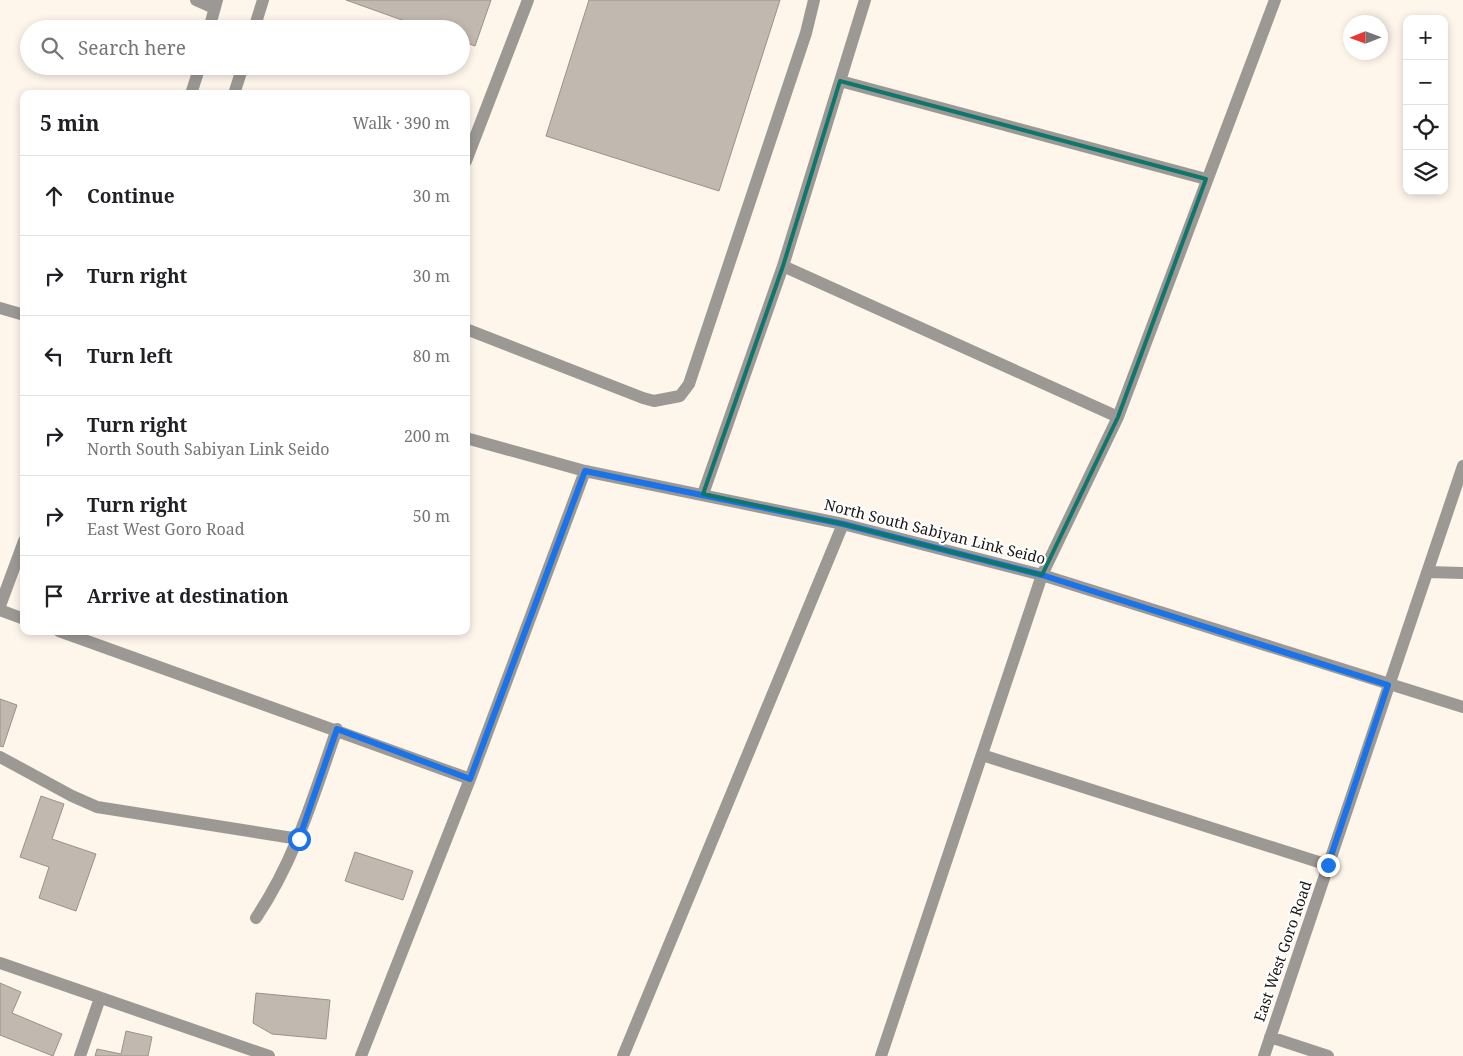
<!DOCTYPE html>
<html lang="en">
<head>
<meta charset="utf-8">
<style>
  body { margin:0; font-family:"Noto Serif",serif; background:#f2f2f2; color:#202124 }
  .controls { position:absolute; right:15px; top:15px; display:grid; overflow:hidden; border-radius:10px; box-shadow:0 2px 8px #0003 }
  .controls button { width:45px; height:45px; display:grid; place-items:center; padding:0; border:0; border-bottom:1px solid #e0e0e0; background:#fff; color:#202124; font:25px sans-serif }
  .compass { position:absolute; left:1343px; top:15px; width:45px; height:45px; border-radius:50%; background:#fff; box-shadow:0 2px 8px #0003; rotate:269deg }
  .stop { position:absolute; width:15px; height:15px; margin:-11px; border:4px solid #1a73e8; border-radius:50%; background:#fff }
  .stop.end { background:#1a73e8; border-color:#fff; box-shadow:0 1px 5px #0008 }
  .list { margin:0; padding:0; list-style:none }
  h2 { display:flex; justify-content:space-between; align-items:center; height:65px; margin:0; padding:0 20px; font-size:21px }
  h2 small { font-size:16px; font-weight:400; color:#757577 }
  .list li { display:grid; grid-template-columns:32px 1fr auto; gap:15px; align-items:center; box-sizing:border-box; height:80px; padding:0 20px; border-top:1px solid #e0e0e0 }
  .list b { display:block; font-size:19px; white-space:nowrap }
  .list p { margin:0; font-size:16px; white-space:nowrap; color:#757577 }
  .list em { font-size:16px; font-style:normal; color:#757577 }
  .icon { flex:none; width:28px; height:28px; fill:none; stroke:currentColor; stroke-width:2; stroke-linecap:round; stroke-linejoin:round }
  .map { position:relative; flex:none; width:1463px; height:1056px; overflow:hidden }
  .search { position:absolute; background:#fff; box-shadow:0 2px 8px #0003; left:20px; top:20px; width:450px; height:55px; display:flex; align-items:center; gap:12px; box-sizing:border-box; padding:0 18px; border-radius:28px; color:#757577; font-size:19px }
  .panel { position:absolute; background:#fff; box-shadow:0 2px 8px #0003; left:20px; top:90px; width:450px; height:545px; border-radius:10px }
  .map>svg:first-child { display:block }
  .building { fill:#c1b8af; stroke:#9a9289 }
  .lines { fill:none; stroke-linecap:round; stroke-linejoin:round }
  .lane { stroke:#9c9995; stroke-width:12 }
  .street { stroke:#9c9995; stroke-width:12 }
  .route { stroke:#1a73e8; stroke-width:6 }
  .marked { fill:none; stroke:#0f766e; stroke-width:4; stroke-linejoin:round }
  .labels { text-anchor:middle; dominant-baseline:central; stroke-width:4.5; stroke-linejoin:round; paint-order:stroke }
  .street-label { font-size:15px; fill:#181512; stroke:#fff }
</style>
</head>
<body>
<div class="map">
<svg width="1463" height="1056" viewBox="0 0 1463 1056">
  <rect width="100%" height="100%" fill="#fef5eb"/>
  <path class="building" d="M346 0H491L475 46 461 41V29H427Z
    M589 0H780L719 191 546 136Z
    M0 699 17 705 3 747 0 746Z
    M41 796 64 804 52 839 96 854 76 911 39 898 49 867 20 857Z
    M355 852 413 871 403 900 345 881Z
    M0 983 21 992 12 1013 62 1034 53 1056 0 1035Z
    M256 993 330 1000 326 1039 272 1034 253 1023Z
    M126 1031 152 1037 148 1056H95L97 1049 121 1054Z"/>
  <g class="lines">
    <path class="lane" d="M254 29 263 0
      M234 94 243 66
      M466 161 528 0
      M466 329 643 398 654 401 680 396 689 384 806 33 814 0"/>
    <path class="street" d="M196 0 214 8
      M209 29 217 0
      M840 81 1206 179
      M191 94 200 66
      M783 266 1118 417
      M0 308 24 315
      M466 438 585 471 843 524 1042 575 1463 707
      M703 494 783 266 865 0
      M1427 572 1463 573
      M0 606 24 541
      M0 610 24 619
      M59 631 470 779
      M982 755 1328 865
      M0 757 72 796 97 807 299 839
      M256 918C296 858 313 797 337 729
      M0 963 269 1056
      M1270 1037 1328 1056
      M80 1056 100 998
      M361 1056 470 779 585 471
      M623 1056 843 524
      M881 1056 1042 575 1118 417 1275 0
      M1264 1056 1463 466"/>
  </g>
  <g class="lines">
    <path class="route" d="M299 839 337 729 470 779 585 471 843 524 1042 575 1388 685 1328 865"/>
  </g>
  <path class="marked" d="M840 81 1206 179 1118 417 1042 575 843 524 703 494 783 266Z"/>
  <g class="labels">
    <g class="street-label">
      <text transform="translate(935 531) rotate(14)">North South Sabiyan Link Seido</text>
      <text transform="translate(1282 951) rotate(-71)">East West Goro Road</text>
    </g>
  </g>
</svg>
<div class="controls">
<button>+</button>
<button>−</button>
<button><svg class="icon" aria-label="locate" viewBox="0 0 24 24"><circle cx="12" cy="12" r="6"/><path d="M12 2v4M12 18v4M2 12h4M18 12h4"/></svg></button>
<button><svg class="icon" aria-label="layers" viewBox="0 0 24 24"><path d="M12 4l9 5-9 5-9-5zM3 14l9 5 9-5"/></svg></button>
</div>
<svg class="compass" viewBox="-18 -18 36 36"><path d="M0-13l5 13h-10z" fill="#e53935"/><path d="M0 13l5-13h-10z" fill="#757577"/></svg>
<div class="stop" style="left:299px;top:839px"></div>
<div class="stop end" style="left:1328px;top:865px"></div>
<div class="search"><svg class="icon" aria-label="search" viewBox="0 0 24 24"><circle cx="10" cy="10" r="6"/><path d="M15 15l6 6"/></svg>Search here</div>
<section class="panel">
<h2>5 min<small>Walk · 390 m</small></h2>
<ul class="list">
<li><svg class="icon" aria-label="ahead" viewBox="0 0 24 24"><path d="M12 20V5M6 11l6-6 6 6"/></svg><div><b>Continue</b></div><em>30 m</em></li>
<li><svg class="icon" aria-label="right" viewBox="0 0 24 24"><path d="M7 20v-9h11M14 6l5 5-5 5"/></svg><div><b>Turn right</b></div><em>30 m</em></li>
<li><svg class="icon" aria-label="left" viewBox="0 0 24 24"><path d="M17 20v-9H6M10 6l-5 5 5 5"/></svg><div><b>Turn left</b></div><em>80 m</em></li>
<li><svg class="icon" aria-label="right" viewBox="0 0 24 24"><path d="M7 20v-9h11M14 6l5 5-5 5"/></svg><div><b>Turn right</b><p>North South Sabiyan Link Seido</p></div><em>200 m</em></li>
<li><svg class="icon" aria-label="right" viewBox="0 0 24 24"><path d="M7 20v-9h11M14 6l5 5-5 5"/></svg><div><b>Turn right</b><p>East West Goro Road</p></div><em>50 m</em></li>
<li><svg class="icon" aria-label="arrive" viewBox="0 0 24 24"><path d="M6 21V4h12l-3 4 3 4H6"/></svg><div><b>Arrive at destination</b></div></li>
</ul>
</section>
</div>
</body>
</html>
